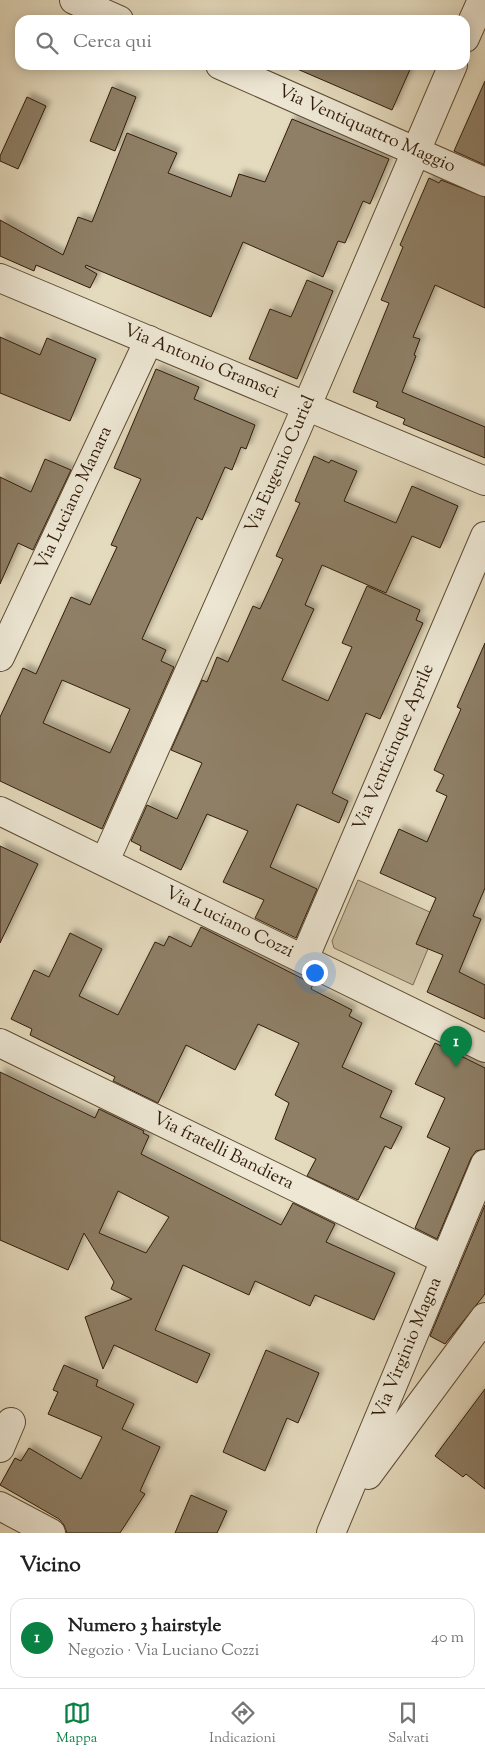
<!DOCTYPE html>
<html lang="it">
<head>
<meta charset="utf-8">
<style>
  body { margin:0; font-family:"Sorts Mill Goudy",serif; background:#f2f2f2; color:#222 }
  .you { position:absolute; left:314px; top:972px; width:18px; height:18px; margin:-12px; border:4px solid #fff; border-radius:50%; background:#1a73e8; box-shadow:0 0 0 8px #1a73e833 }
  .badge { display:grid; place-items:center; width:32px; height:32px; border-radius:50%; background:#0b8043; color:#fff; font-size:16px; font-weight:700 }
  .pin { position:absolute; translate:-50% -41px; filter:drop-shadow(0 1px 2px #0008) }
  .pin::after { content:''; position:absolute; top:26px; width:18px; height:15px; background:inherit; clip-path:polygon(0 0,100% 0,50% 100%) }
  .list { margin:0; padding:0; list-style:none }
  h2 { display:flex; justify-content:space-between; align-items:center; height:65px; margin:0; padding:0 20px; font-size:21px }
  h2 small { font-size:16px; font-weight:400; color:#767676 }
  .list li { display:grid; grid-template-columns:32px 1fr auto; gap:15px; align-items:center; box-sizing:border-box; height:80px; margin:0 10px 10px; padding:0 10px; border:1px solid #e0e0e0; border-radius:15px }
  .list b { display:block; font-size:19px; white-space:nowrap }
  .list p { margin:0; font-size:16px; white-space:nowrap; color:#767676 }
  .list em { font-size:16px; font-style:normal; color:#767676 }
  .icon { flex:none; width:28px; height:28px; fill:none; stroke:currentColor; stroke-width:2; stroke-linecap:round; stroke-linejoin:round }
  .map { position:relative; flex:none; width:485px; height:1533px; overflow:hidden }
  .search { position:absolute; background:#fff; box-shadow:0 2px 12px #0003; left:15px; right:15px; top:15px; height:55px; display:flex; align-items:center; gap:12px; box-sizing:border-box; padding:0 18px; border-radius:15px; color:#767676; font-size:19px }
  .sheet { height:155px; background:#fff }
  nav { display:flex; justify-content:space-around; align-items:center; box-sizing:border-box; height:70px; border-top:1px solid #e0e0e0; background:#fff; font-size:14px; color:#767676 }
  nav a { display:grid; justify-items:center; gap:2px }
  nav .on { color:#0b8043 }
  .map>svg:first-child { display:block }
  .green { fill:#c6ba9e; stroke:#7c6b53 }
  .building { fill:#8e7f66; stroke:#311c08; fill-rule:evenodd; filter:url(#shadow) }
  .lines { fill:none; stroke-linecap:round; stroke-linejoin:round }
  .minor-casing { stroke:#5e4c35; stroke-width:30 }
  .tertiary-casing { stroke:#5e4c35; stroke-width:30 }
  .minor { stroke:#ede7d4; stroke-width:28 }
  .tertiary { stroke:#ede7d4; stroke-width:28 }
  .labels { text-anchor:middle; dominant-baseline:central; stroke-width:4; stroke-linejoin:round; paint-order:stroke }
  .street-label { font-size:18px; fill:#311c08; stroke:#ede7d4 }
</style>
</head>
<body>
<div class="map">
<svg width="485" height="1533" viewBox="0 0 485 1533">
  <defs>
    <filter id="shadow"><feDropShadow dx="4.5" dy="-4.5" stdDeviation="2.5" flood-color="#0004"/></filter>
  </defs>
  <rect width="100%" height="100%" fill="#e4dabd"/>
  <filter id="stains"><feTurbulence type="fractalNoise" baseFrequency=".004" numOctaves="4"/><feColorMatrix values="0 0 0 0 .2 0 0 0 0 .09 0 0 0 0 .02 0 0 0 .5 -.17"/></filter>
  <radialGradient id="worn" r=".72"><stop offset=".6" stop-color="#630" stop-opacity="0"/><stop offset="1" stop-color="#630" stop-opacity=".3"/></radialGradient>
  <path class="green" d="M358 880 441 917 413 985 334 948 332 941Z"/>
  <path class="building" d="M288 65H412L392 110Z
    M485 81V165L454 151Z
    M112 87 136 97 115 151 90 141Z
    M27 97 46 106 18 169 0 161V156Z
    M292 119 389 159 370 204 363 201 345 243 338 241 323 277 243 242 211 317 86 265 85 267 97 274 90 288 36 265 34 271 0 256V220L63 255 78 217 92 222 127 133 177 153 168 173 231 197 239 174 265 182Z
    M429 178 439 183 441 180 485 197V308L435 285 413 337 420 339 414 355 416 356 402 392 485 427V458L403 424 405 419 376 407 378 402 353 392 389 303 381 300 403 247 400 245Z
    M307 280 333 291 297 379 249 359 270 309 291 317Z
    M0 337 40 355 47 338 96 359 70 421 0 393Z
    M156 369 199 387 194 399 255 425 246 449 241 447 232 470 225 467 202 520 197 517 142 639 166 650 161 661 174 667 102 829 0 781V717L23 668 36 674 71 597 90 605 117 547 111 545 141 479 114 468ZM62 680 130 709 110 753 43 723Z
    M314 456 329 463 331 460 357 471 344 501 396 523 412 486 458 506 440 548 412 536 386 593 322 565 305 605 314 609 282 680 328 701 352 647 342 643 367 586 420 610 416 620 423 623 380 719 366 713 332 793 348 801 339 823 297 804 270 867 317 889 296 938 255 918 264 900 223 882 248 831 207 814 181 870 140 850 141 846 131 841 147 805 177 819 202 763 171 750 202 680 207 682 217 657 228 662 253 606 260 609 283 559 276 556 300 503 295 501Z
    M45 459 71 470 33 550 18 543 0 584V477L31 492Z
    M485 643V888L473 916 481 919 459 972 485 985V1019L427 992 443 955 416 944 436 898 380 873 399 829 427 842 447 796 436 791 444 775 434 770 461 709 457 707Z
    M0 846 38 864 0 943Z
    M201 927 313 984 311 989 352 1010 349 1016 362 1023 342 1067 392 1091 380 1117 402 1127 391 1149 385 1146 358 1200 307 1176 316 1159 275 1139 289 1103 275 1095 299 1043 258 1024 235 1070 186 1045 158 1103 113 1081 115 1077 30 1035 32 1029 11 1019 34 970 49 977 70 933 102 949 79 996 118 1015 155 942 164 946 169 936 191 947Z
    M435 1043 485 1068V1149L476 1151 471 1158 437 1239 415 1228 450 1148 427 1137 445 1098 415 1084Z
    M0 1072 95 1118 99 1109 144 1131 143 1133 149 1136 141 1154 281 1225 293 1203 335 1224 326 1242 395 1273 374 1320 315 1295 310 1306 255 1281 249 1295 183 1265 155 1330 210 1354 197 1383 114 1345 103 1369 85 1317 132 1299 111 1289 114 1282 84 1233 68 1270 0 1240ZM118 1191 169 1217 146 1253 99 1233Z
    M485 1205V1294L445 1344 430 1336Z
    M266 1350 319 1373 298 1423 287 1418 265 1471 223 1452Z
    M64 1365 98 1380 96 1386 134 1404 122 1429 160 1447 140 1491 145 1494 120 1533H67L64 1525 59 1519 0 1485 15 1458 21 1461 29 1448 81 1479 102 1437 48 1414 58 1392 53 1390Z
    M485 1389V1489L466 1474 463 1477 435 1456Z
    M191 1495 227 1511 217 1533H175Z"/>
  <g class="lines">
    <defs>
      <g id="minor">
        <path d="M74 0 119 20"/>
        <path d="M465 38 482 0"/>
        <path id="s1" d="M220 65 485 182"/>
        <path id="s2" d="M0 278 485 481"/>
        <path id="s3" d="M0 657 149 340"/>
        <path id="s4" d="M105 861 296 431 453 65"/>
        <path id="s5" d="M304 959 485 536"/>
        <path id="s6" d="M0 1043 445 1260"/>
        <path d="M0 1448 11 1422"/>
        <path d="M368 1475 485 1317"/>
        <path d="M0 1506 51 1533"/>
        <path id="s7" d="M331 1533 485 1164"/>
      </g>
      <g id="tertiary">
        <path id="s8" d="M0 811 485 1048"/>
      </g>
    </defs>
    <use href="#minor" class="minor-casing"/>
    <use href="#tertiary" class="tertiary-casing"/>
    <use href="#minor" class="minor"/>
    <use href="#tertiary" class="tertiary"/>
  </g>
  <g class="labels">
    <g class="street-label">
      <text stroke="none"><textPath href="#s1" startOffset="160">Via Ventiquattro Maggio</textPath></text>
      <text stroke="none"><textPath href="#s2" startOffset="218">Via Antonio Gramsci</textPath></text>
      <text stroke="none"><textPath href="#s4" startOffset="434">Via Eugenio Curiel</textPath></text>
      <text stroke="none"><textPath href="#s3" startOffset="175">Via Luciano Manara</textPath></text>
      <text stroke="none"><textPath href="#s5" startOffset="230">Via Venticinque Aprile</textPath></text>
      <text stroke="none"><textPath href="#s8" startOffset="255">Via Luciano Cozzi</textPath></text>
      <text stroke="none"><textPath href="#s6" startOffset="248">Via fratelli Bandiera</textPath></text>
      <text stroke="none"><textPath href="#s7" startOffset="200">Via Virginio Magna</textPath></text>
    </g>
  </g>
  <rect width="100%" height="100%" filter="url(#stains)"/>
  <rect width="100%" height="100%" fill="url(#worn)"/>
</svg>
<div class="you"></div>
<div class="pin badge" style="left:456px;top:1067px">1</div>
<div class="search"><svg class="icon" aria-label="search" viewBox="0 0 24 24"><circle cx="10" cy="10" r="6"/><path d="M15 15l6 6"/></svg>Cerca qui</div>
</div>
<section class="sheet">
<h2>Vicino<small></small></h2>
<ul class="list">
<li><span class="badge">1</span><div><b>Numero 3 hairstyle</b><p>Negozio · Via Luciano Cozzi</p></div><em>40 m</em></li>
</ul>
</section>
<nav>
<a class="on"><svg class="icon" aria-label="map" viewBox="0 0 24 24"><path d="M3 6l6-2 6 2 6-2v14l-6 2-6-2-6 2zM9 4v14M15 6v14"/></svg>Mappa</a>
<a><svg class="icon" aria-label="directions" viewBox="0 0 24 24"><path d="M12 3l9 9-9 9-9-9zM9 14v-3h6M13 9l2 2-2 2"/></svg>Indicazioni</a>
<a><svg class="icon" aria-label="saved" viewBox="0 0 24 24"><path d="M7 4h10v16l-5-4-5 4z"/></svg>Salvati</a>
</nav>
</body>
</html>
